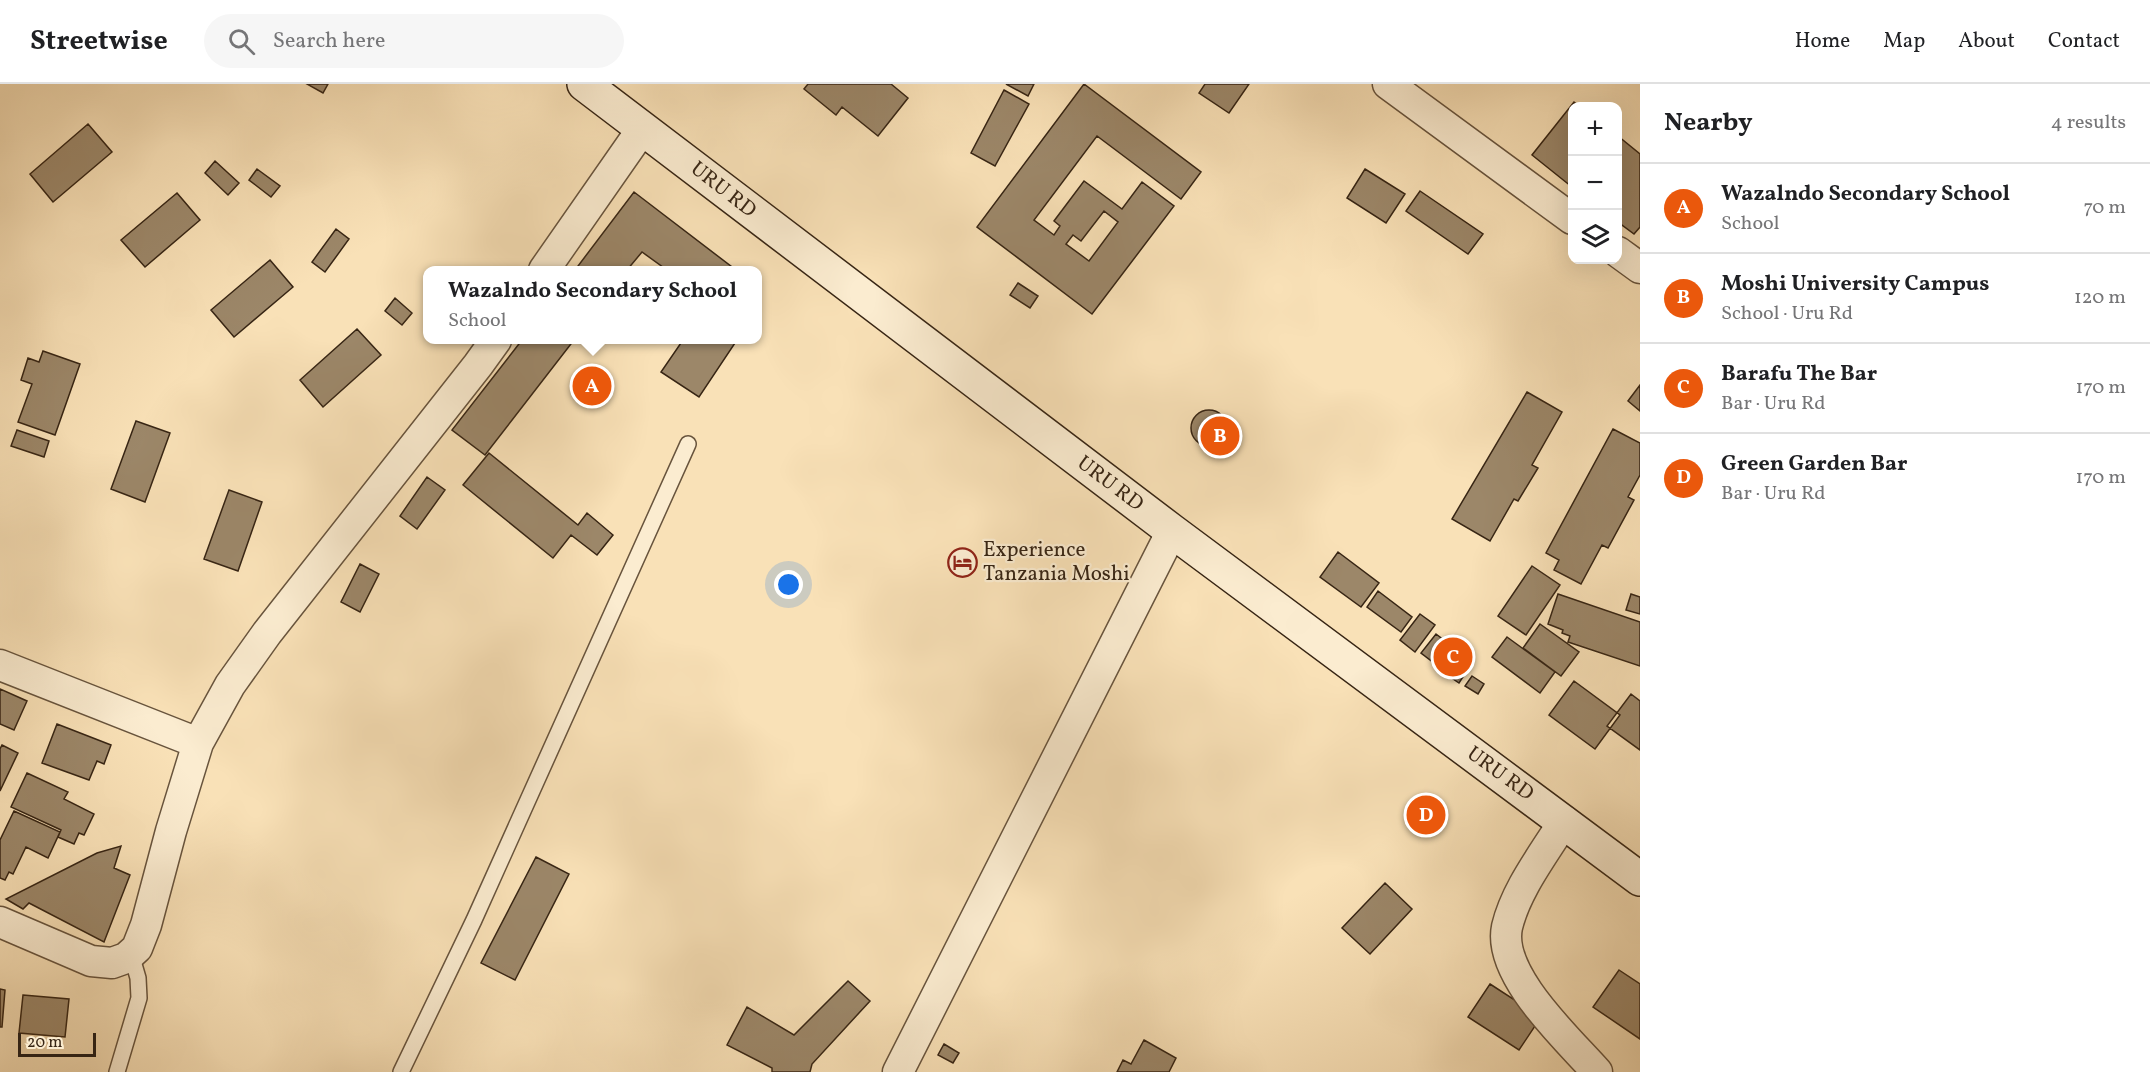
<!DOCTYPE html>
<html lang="en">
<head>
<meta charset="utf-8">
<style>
  body { margin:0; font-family:Vollkorn,serif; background:#f6f6f6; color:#202124 }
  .controls { position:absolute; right:18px; top:18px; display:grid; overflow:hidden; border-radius:12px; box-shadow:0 6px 24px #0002 }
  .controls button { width:54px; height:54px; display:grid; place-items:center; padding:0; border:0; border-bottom:2px solid #e0e0e0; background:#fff; color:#202124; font:30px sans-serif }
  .scale { position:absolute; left:18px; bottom:15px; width:78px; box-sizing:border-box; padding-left:6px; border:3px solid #372514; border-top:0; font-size:16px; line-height:21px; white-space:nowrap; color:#372514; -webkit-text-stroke:4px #fbecd0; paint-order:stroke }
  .you { position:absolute; left:789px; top:501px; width:21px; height:21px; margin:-15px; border:4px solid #fff; border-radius:50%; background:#1a73e8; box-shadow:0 0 0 9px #1a73e833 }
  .badge { display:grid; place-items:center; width:39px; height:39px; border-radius:50%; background:#ea580c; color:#fff; font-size:20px; font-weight:700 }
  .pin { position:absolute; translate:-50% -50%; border:3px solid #fff; box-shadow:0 2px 6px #0006 }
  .popup { position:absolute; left:423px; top:182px; width:339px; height:78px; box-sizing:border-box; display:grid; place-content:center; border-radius:12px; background:#fff; filter:drop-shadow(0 2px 4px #0005); font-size:20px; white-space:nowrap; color:#757577 }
  .popup b { font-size:22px; color:#202124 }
  .popup::after { content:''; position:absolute; left:50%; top:100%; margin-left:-12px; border:12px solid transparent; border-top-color:#fff }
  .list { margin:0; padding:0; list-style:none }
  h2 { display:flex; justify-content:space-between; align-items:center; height:78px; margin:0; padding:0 24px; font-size:26px }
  h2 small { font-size:20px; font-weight:400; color:#757577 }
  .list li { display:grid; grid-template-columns:39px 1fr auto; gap:18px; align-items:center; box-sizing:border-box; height:90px; padding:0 24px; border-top:2px solid #e0e0e0 }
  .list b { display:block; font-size:22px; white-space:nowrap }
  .list p { margin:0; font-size:20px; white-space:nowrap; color:#757577 }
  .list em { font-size:20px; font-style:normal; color:#757577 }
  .icon { flex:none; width:33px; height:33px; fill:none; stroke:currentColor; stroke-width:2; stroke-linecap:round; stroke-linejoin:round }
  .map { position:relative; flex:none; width:1640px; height:988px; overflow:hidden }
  header { display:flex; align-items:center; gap:36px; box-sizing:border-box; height:84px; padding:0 30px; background:#fff; border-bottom:2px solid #e0e0e0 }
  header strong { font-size:28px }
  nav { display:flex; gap:33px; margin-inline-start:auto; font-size:21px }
  .search { width:420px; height:54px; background:#f6f6f6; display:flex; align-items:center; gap:15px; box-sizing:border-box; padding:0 21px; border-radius:33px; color:#757577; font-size:22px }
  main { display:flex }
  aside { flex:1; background:#fff }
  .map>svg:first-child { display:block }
  .building { fill:#9c8769; stroke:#372514; stroke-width:1.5; fill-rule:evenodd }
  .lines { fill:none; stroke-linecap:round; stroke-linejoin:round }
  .lane-casing { stroke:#68543d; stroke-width:18 }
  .street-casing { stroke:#68543d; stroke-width:33 }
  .secondary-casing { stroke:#372514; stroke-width:36 }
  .lane { stroke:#fbecd0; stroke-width:15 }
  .street { stroke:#fbecd0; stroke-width:30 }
  .secondary { stroke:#fbecd0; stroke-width:33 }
  .labels { text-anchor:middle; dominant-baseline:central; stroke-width:4.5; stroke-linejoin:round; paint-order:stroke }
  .street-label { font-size:21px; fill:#372514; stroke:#fbecd0 }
  .poi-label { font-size:21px; fill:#372514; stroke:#fbecd0; text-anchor:start }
</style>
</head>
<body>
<header>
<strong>Streetwise</strong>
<div class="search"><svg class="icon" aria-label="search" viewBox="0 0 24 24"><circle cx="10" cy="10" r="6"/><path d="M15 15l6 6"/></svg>Search here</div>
<nav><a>Home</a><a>Map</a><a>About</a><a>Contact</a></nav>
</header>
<main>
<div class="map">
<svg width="1640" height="988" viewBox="0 0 1640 988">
  <rect width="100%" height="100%" fill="#f9e1b7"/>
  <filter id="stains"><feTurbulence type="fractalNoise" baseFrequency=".00333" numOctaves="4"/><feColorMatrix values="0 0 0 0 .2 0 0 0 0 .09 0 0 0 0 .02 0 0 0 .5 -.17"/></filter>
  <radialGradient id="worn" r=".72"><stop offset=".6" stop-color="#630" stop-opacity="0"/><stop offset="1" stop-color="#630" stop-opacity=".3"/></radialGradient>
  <path class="building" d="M307 0H328L323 9Z
    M808 0H891L908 14 878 52 842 23 836 31 804 5Z
    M1006 0H1034L1028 12Z
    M1084 0 1201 88 1181 115 1097 52 1034 136 1054 151 1060 142 1054 137 1084 97 1122 125 1142 98 1174 122 1092 230 977 143ZM1104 127 1118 138 1089 177 1066 160 1073 151 1081 157Z
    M1205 0H1249L1229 29 1199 9Z
    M1004 6 1029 20 995 82 971 69Z
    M1574 18 1579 22H1572V103L1532 71Z
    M88 40 112 68 53 118 30 90Z
    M1618 52 1640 70V143L1634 150 1618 138Z
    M215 77 239 99 228 111 205 89Z
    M257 85 280 102 271 113 249 96Z
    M1365 85 1405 110 1386 139 1347 114Z
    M1420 107 1483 150 1468 170 1406 127Z
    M634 108 736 186H667L642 168 627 186H575Z
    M177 109 200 136 145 183 121 156Z
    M336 145 349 155 325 188 312 178Z
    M270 176 293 203 234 253 211 226Z
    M1018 199 1038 212 1030 224 1010 211Z
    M395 214 412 229 402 241 385 227Z
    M357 245 381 271 323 323 300 296Z
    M522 256H574L485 371 452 346Z
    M683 256H737L699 313 661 288Z
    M43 267 80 280 55 351 18 338 32 300 21 296 28 274 39 278Z
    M1640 301V327L1628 317Z
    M1527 308 1562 328 1532 381 1538 384 1518 417 1514 415 1490 457 1452 435Z
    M1191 344a18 18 0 1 1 36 0a18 18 0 1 1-36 0Z
    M136 337 170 349 145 418 111 405Z
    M1613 345 1640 359V391L1628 413 1634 416 1608 464 1602 461 1581 500 1554 486 1559 476 1546 469Z
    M17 346 49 357 44 373 11 362Z
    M489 369 578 441 587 429 613 451 597 471 571 451 553 474 463 401Z
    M427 393 445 406 417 445 400 432Z
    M229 406 262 418 238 487 204 475Z
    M1338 468 1379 499 1361 523 1320 493Z
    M360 480 379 490 360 528 341 518Z
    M1532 482 1560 501 1526 551 1498 532Z
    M1378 507 1412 533 1401 548 1367 523Z
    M1558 510 1640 538V582L1568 558 1570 552 1562 549 1563 546 1548 540Z
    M1631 510 1640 513V530L1626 526Z
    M1420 530 1435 541 1415 568 1400 556Z
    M1540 540 1579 568 1561 592 1523 564Z
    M1436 550 1449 560 1434 579 1421 569Z
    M1507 553 1555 588 1540 609 1492 573Z
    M1450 570 1470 582 1459 599 1440 586Z
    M1472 592 1484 600 1478 610 1465 602Z
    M1574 597 1620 631 1595 665 1549 631Z
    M0 605 27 617 14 646 0 640Z
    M1631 610 1640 617V666L1607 642Z
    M57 640 111 661 104 680 97 677 89 696 42 679Z
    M2 661 18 669 0 707V665Z
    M27 689 68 708 64 715 94 730 84 751 79 749 74 760 58 753 61 746 11 723Z
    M14 727 60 748 48 774 26 763 13 790 9 788 5 796 0 794V756Z
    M121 762 114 784 130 791 104 858 29 819 23 825 6 815 97 769Z
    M536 773 569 790 515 896 481 879Z
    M1385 799 1412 825 1370 870 1342 844Z
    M1619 886 1640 900V955L1593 923Z
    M848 897 870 917 812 980 810 988H772V984L727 961 747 923 794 951Z
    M1490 900 1541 933 1519 966 1468 933Z
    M0 905 5 906 2 943H0Z
    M23 911 69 915 65 953 19 949Z
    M1144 956 1176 974 1169 988H1117L1123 976 1131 980Z
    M944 960 959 969 953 979 938 971Z"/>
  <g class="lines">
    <defs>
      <path id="lane" d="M117 988 139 914 138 894 131 870
        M401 988 474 836 688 360"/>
      <path id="street" d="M1388 0 1572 135
        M1618 168 1640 184
        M544 186 643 44
        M0 581 198 659
        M1564 737C1544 770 1516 805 1507 843 1497 891 1568 955 1597 988
        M0 838 91 877 112 879 126 874 137 864 146 841 171 747 198 659 230 601 267 549 478 281 496 256
        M898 988 1172 447"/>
      <path id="secondary" d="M584 0 1172 447 1640 795"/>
    </defs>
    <use href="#lane" class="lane-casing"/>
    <use href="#street" class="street-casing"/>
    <use href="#secondary" class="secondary-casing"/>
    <use href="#lane" class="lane"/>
    <use href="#street" class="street"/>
    <use href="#secondary" class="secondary"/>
  </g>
  <defs>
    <symbol id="hotel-ring" viewBox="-11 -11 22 22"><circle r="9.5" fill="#fbecd0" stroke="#8f2418" stroke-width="1.5"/><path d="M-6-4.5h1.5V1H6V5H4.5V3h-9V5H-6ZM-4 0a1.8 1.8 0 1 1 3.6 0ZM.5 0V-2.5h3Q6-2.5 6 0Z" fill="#8f2418"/></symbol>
  </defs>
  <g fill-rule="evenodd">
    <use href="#hotel-ring" x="946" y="462" width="33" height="33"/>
  </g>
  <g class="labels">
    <g class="street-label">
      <text transform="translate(723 106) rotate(38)">URU RD</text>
      <text transform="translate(1110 400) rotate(37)">URU RD</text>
      <text transform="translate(1500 690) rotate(36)">URU RD</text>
    </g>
    <g class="poi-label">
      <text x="983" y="466">Experience<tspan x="983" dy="24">Tanzania Moshi</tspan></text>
    </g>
  </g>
  <rect width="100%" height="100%" filter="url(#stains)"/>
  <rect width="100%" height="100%" fill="url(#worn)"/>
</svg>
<div class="controls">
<button>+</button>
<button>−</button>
<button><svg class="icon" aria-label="layers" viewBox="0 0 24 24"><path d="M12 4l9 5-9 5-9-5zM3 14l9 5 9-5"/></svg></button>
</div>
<div class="scale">20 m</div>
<div class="you"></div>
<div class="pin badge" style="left:592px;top:302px">A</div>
<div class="popup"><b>Wazalndo Secondary School</b>School</div>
<div class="pin badge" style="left:1220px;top:352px">B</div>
<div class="pin badge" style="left:1453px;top:573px">C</div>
<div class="pin badge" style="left:1426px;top:731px">D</div>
</div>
<aside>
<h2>Nearby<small>4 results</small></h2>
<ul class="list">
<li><span class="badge">A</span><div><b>Wazalndo Secondary School</b><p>School</p></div><em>70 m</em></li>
<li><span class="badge">B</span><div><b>Moshi University Campus</b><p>School · Uru Rd</p></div><em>120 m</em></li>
<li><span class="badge">C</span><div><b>Barafu The Bar</b><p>Bar · Uru Rd</p></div><em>170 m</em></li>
<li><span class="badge">D</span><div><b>Green Garden Bar</b><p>Bar · Uru Rd</p></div><em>170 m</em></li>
</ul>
</aside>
</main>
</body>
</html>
